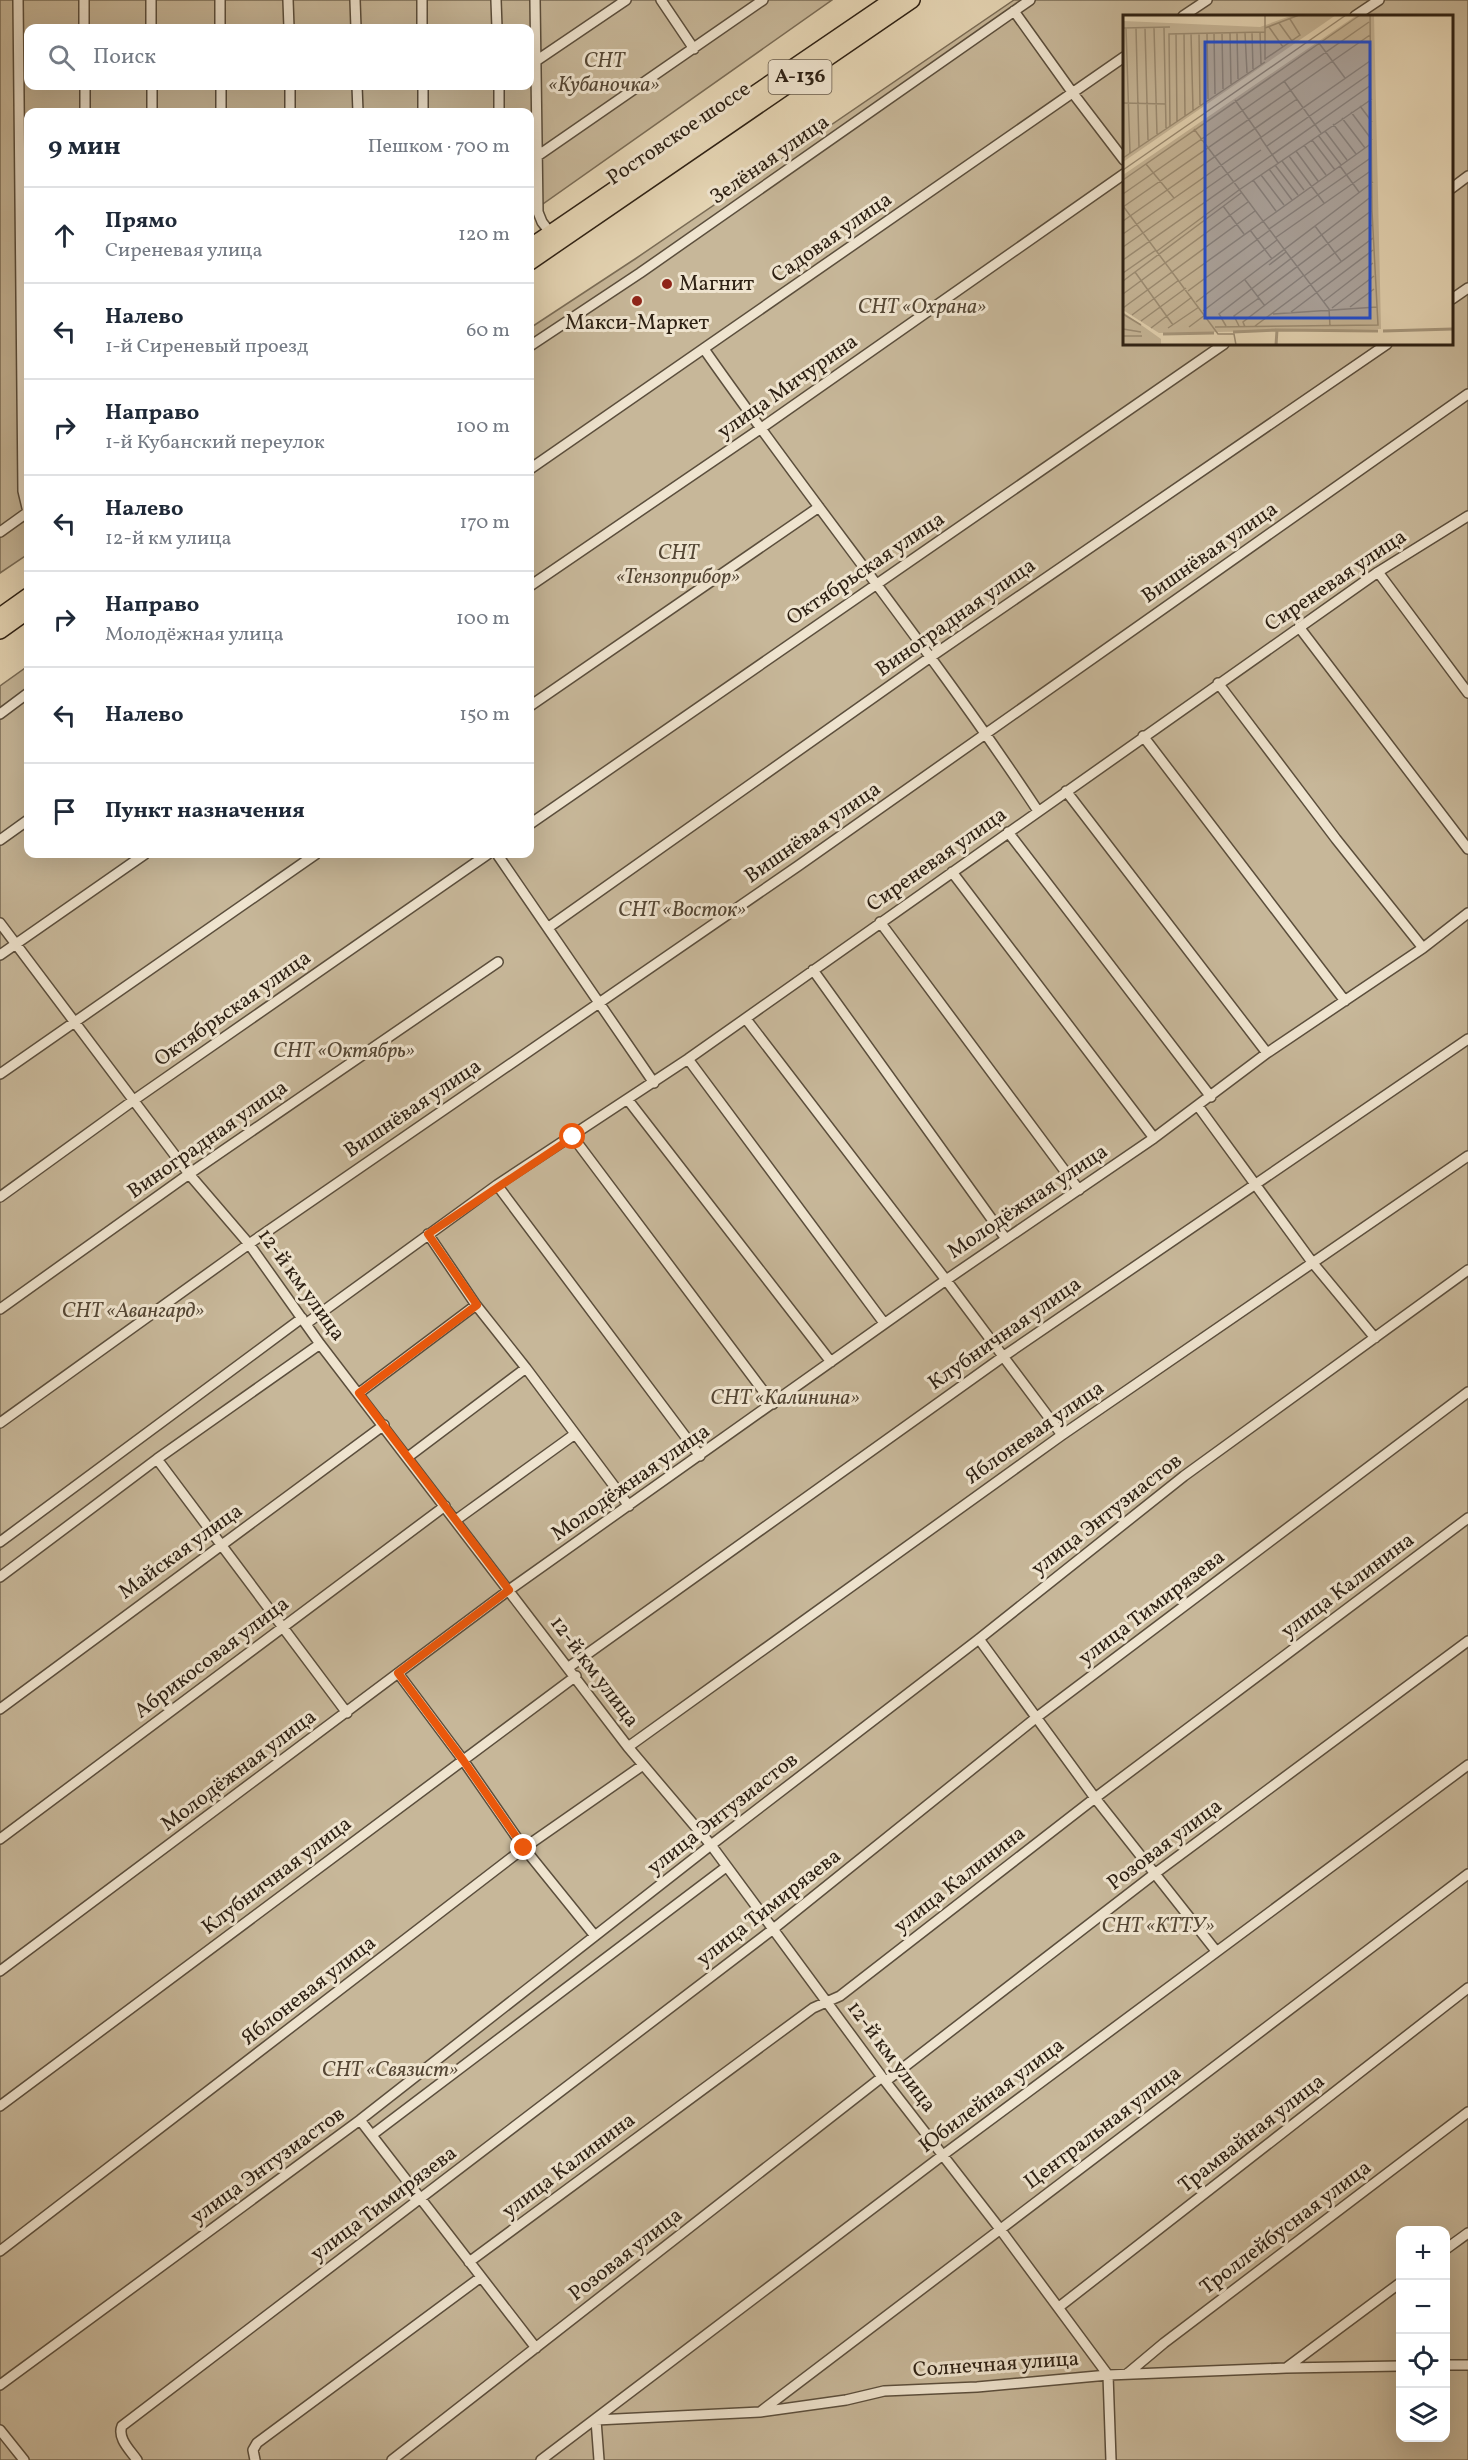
<!DOCTYPE html>
<html lang="ru">
<head>
<meta charset="utf-8">
<style>
  body { margin:0; font-family:Vollkorn,serif; background:#f6f6f7; color:#1f2937 }
  .controls { position:absolute; right:18px; bottom:18px; display:grid; overflow:hidden; border-radius:12px; box-shadow:0 6px 24px #0002 }
  .controls button { width:54px; height:54px; display:grid; place-items:center; padding:0; border:0; border-bottom:2px solid #e0e1e3; background:#fff; color:#1f2937; font:30px sans-serif }
  .stop { position:absolute; width:18px; height:18px; margin:-14px; border:4px solid #ea580c; border-radius:50%; background:#fff }
  .stop.end { background:#ea580c; border-color:#fff; box-shadow:0 2px 6px #0008 }
  .list { margin:0; padding:0; list-style:none }
  h2 { display:flex; justify-content:space-between; align-items:center; height:78px; margin:0; padding:0 24px; font-size:26px }
  h2 small { font-size:20px; font-weight:400; color:#747a83 }
  .list li { display:grid; grid-template-columns:39px 1fr auto; gap:18px; align-items:center; box-sizing:border-box; height:96px; padding:0 24px; border-top:2px solid #e0e1e3 }
  .list b { display:block; font-size:22px; white-space:nowrap }
  .list p { margin:0; font-size:20px; white-space:nowrap; color:#747a83 }
  .list em { font-size:20px; font-style:normal; color:#747a83 }
  .icon { flex:none; width:33px; height:33px; fill:none; stroke:currentColor; stroke-width:2; stroke-linecap:round; stroke-linejoin:round }
  .map { position:relative; flex:none; width:1468px; height:2460px; overflow:hidden }
  .search { position:absolute; background:#fff; box-shadow:0 6px 24px #0002; left:24px; top:24px; width:510px; height:66px; display:flex; align-items:center; gap:15px; box-sizing:border-box; padding:0 21px; border-radius:12px; color:#747a83; font-size:22px }
  .panel { position:absolute; background:#fff; box-shadow:0 6px 24px #0002; left:24px; top:108px; width:510px; height:750px; border-radius:12px }
  .map>svg:first-child { display:block }
  .green { fill:#c7b799; stroke:#7a6c56; stroke-width:1.5; fill-rule:evenodd }
  .lines { fill:none; stroke-linecap:round; stroke-linejoin:round }
  .minor-casing { stroke:#5b4e3c; stroke-width:12 }
  .trunk-casing { stroke:#2d2013; stroke-width:18 }
  .minor { stroke:#efe4cf; stroke-width:9 }
  .trunk { stroke:#e6d6b5; stroke-width:15 }
  .route { stroke:#ea580c; stroke-width:8 }
  .poi-dot { fill:#8f2418; stroke:#efe4cf; stroke-width:2 }
  .labels { text-anchor:middle; dominant-baseline:central; stroke-width:6; stroke-linejoin:round; paint-order:stroke }
  .shield { fill:#efe4cf; stroke:#675b4b; stroke-width:1.5 }
  .shield-label { font-size:20px; font-weight:bold; fill:#2d2013 }
  .park-label { font-size:21px; font-style:italic; fill:#544634; stroke:#efe4cf }
  .street-label { font-size:21px; fill:#2d2013; stroke:#efe4cf }
  .poi-label { font-size:21px; fill:#2d2013; stroke:#efe4cf; text-anchor:start }
  .inset-river { fill:none; stroke:#a7987e; stroke-width:3 }
  .inset-road { fill:none; stroke:#9c8d74; stroke-width:1.5 }
  .view { fill:#1d4ed8; fill-opacity:0.15; stroke:#1d4ed8; stroke-width:3 }
  .inset-edge { fill:none; stroke:#2d2013; stroke-width:3 }
</style>
</head>
<body>
<div class="map">
<svg width="1468" height="2460" viewBox="0 0 1468 2460">
  <rect width="100%" height="100%" fill="#e6d6b5"/>
  <filter id="stains"><feTurbulence type="fractalNoise" baseFrequency=".00333" numOctaves="4"/><feColorMatrix values="0 0 0 0 .2 0 0 0 0 .09 0 0 0 0 .02 0 0 0 .5 -.17"/></filter>
  <radialGradient id="worn" r=".72"><stop offset=".6" stop-color="#630" stop-opacity="0"/><stop offset="1" stop-color="#630" stop-opacity=".3"/></radialGradient>
  <path class="green" d="M0 0H832L530 213V112H28V554L0 573ZM28 28H530V86H28Z
    M1014 0H1468V2460H0V686L28 666V854H530V328L635 259ZM1124 16H1452V344H1124ZM1400 2230H1446V2438H1400Z"/>
  <g class="lines">
    <defs>
      <path id="minor" d="M18 0 23 491 28 512
        M84 0V28
        M151 0V28
        M220 0V28
        M288 0 289 28
        M355 0 356 28
        M422 0V28
        M496 0 497 28
        M535 0 538 212 542 222 552 235
        M661 0 694 49
        M1014 11 1072 92 1124 160
        M1183 16 1207 0
        M1355 16 1379 0
        M536 61 626 0
        M85 86V112
        M152 86V112
        M221 86V112
        M290 86V112
        M357 86 358 112
        M423 86V112
        M499 86V112
        M536 157 763 0
        M1452 188 1468 176
        M1452 299 1468 288
        M530 346 640 273 1030 0
        M704 349C813 505 933 652 1038 811
        M530 469 1124 57
        M0 532 28 512
        M1378 572 1468 693
        M530 586 760 429 1124 174
        M1299 627 1468 849
        M1218 683 1336 839 1423 948
        M530 706 819 507
        M0 714 28 693
        M1143 736 1345 1001
        M1066 791 1267 1053
        M530 824 1224 344
        M1008 832 1211 1097
        M0 840 28 820
        M497 854 654 1083
        M952 872 1154 1138
        M880 922 1079 1190
        M0 923 189 1174 249 1244 320 1344 628 1747 711 1845 882 2077 1000 2229 1108 2375 1111 2460
        M549 927 932 656 1387 344
        M0 955 145 854
        M813 970 1006 1239
        M746 1019 946 1280 1062 1435
        M688 1059 884 1323
        M0 1074 316 854
        M628 1100 831 1362
        M1198 1106 1312 1262 1375 1338
        M573 1137 773 1404
        M497 1185 700 1456
        M0 1197 134 1100 488 854
        M428 1234 476 1305 526 1368 629 1506
        M0 1309 189 1174 498 962
        M307 1323 497 1185 688 1059 1378 572 1468 516
        M359 1393 476 1305
        M0 1423 249 1244 798 866 1468 394
        M408 1457 526 1368
        M157 1459 347 1713
        M456 1520 575 1434
        M0 1542 302 1318
        M0 1577 157 1459 320 1344
        M979 1639 1095 1798 1216 1951
        M569 1667 1004 1356 1468 1039
        M398 1673 463 1760 524 1848 595 1936
        M0 1709 384 1425
        M628 1747 1062 1435 1468 1156
        M0 1839 445 1506
        M0 1971 509 1590 946 1280 1154 1138 1267 1053 1423 948 1468 913
        M886 2081 1153 1875 1468 1641
        M0 2106 576 1676
        M360 2120 536 2348
        M372 2135 726 1867
        M1446 2249 1468 2233
        M0 2251 524 1848 643 1765
        M469 2262 813 2008 840 1996 1095 1798 1468 1518
        M1059 2307 1468 1988
        M1446 2365H1468
        M1286 2368 1400 2283
        M1127 2374 1164 2343 1468 2112
        M0 2385 360 2120 711 1845 979 1639 1184 1476 1468 1270
        M760 2412 1468 1874
        M596 2420 760 2412 846 2400 884 2391 977 2387 1108 2375 1286 2368 1400 2366
        M596 2420 599 2460
        M0 2430 24 2460
        M137 2460C130 2450 117 2438 122 2426L772 1930 1037 1717 1468 1392
        M255 2460 253 2450 257 2443 481 2277
        M392 2460 882 2077
        M541 2460 943 2155 1468 1765"/>
      <path id="trunk" d="M530 247 892 0
        M530 262 912 0
        M0 616 28 596
        M0 631 28 611"/>
    </defs>
    <use href="#minor" class="minor-casing"/>
    <use href="#trunk" class="trunk-casing"/>
    <use href="#minor" class="minor"/>
    <use href="#trunk" class="trunk"/>
  </g>
  <g class="lines">
    <path class="route" d="M524 1848 463 1760 398 1673 509 1590 359 1393 477 1305 428 1234 573 1137"/>
  </g>
  <g class="poi-dot">
    <circle cx="667" cy="284" r="6"/>
    <circle cx="637" cy="301" r="6"/>
  </g>
  <g class="labels">
    <rect class="shield" x="768.5" y="60" width="63" height="34" rx="4.5"/>
    <g class="shield-label">
      <text x="800" y="77">А-136</text>
    </g>
    <g class="park-label">
      <text x="604" y="61">СНТ<tspan x="604" dy="24">«Кубаночка»</tspan></text>
      <text x="922" y="307">СНТ «Охрана»</text>
      <text x="678" y="553">СНТ<tspan x="678" dy="24">«Тензоприбор»</tspan></text>
      <text x="682" y="910">СНТ «Восток»</text>
      <text x="344" y="1051">СНТ «Октябрь»</text>
      <text x="133" y="1311">СНТ «Авангард»</text>
      <text x="785" y="1398">СНТ «Калинина»</text>
      <text x="1158" y="1926">СНТ «КТТУ»</text>
      <text x="390" y="2070">СНТ «Связист»</text>
    </g>
    <g class="street-label">
      <text transform="translate(679 134) rotate(-34)">Ростовское шоссе</text>
      <text transform="translate(770 160) rotate(-35)">Зелёная улица</text>
      <text transform="translate(832 238) rotate(-35)">Садовая улица</text>
      <text transform="translate(788 387) rotate(-35)">улица Мичурина</text>
      <text transform="translate(1210 553) rotate(-35)">Вишнёвая улица</text>
      <text transform="translate(866 569) rotate(-34)">Октябрьская улица</text>
      <text transform="translate(1336 581) rotate(-34)">Сиреневая улица</text>
      <text transform="translate(956 618) rotate(-35)">Виноградная улица</text>
      <text transform="translate(813 833) rotate(-35)">Вишнёвая улица</text>
      <text transform="translate(937 860) rotate(-35)">Сиреневая улица</text>
      <text transform="translate(233 1009) rotate(-35)">Октябрьская улица</text>
      <text transform="translate(413 1109) rotate(-34)">Вишнёвая улица</text>
      <text transform="translate(208 1140) rotate(-35)">Виноградная улица</text>
      <text transform="translate(1028 1202) rotate(-34)">Молодёжная улица</text>
      <text transform="translate(301 1285) rotate(54)">12-й км улица</text>
      <text transform="translate(1005 1334) rotate(-35)">Клубничная улица</text>
      <text transform="translate(1035 1433) rotate(-35)">Яблоневая улица</text>
      <text transform="translate(631 1483) rotate(-35)">Молодёжная улица</text>
      <text transform="translate(1107 1515) rotate(-38)">улица Энтузиастов</text>
      <text transform="translate(181 1552) rotate(-36)">Майская улица</text>
      <text transform="translate(1348 1586) rotate(-37)">улица Калинина</text>
      <text transform="translate(1152 1608) rotate(-37)">улица Тимирязева</text>
      <text transform="translate(212 1658) rotate(-37)">Абрикосовая улица</text>
      <text transform="translate(594 1672) rotate(53)">12-й км улица</text>
      <text transform="translate(239 1771) rotate(-37)">Молодёжная улица</text>
      <text transform="translate(723 1814) rotate(-38)">улица Энтузиастов</text>
      <text transform="translate(1165 1845) rotate(-37)">Розовая улица</text>
      <text transform="translate(277 1876) rotate(-37)">Клубничная улица</text>
      <text transform="translate(960 1880) rotate(-38)">улица Калинина</text>
      <text transform="translate(769 1908) rotate(-38)">улица Тимирязева</text>
      <text transform="translate(309 1991) rotate(-38)">Яблоневая улица</text>
      <text transform="translate(891 2057) rotate(53)">12-й км улица</text>
      <text transform="translate(992 2096) rotate(-37)">Юбилейная улица</text>
      <text transform="translate(1103 2128) rotate(-37)">Центральная улица</text>
      <text transform="translate(1252 2134) rotate(-38)">Трамвайная улица</text>
      <text transform="translate(268 2166) rotate(-36)">улица Энтузиастов</text>
      <text transform="translate(569 2166) rotate(-37)">улица Калинина</text>
      <text transform="translate(384 2204) rotate(-37)">улица Тимирязева</text>
      <text transform="translate(1286 2228) rotate(-37)">Троллейбусная улица</text>
      <text transform="translate(626 2255) rotate(-38)">Розовая улица</text>
      <text transform="translate(996 2365) rotate(-4)">Солнечная улица</text>
    </g>
    <g class="poi-label">
      <text x="679" y="284">Магнит</text>
      <text x="637" y="323" text-anchor="middle">Макси-Маркет</text>
    </g>
  </g>
  <g transform="translate(1123 15)">
    <rect width="330" height="330" fill="#e6d6b5"/>
    <path d="M170 0H213L0 147V6L137 12ZM234 0H251L258 314 36 318 0 295V160ZM0 297 38 324V330H0Z" fill="#c7b799"/>
    <path class="inset-river" d="M260 316 330 314M110 317 153 315M40 319 91 318M153 330 154 315 255 316"/>
    <path class="inset-road" d="M142 0V45M156 8 169 26M146 12 160 32M0 13 47 12M3 13 7 138M13 13 16 132M22 13 25 125M31 13 34 119M41 13 43 113M142 13 176 0M137 17 138 49M53 18 54 106M61 18 62 101M68 18 70 95M76 18 77 90M84 18 85 84M91 18 92 79M99 18 100 74M107 18 108 69M114 18 115 64M122 18 124 58M129 18 130 54M196 28 222 63M142 44 177 20 167 4M161 66 198 118M112 85 138 122M0 88 43 89M237 91 249 107M228 97 249 125M219 103 242 133M210 109 233 139M47 111 46 19 142 17M71 114 206 294 207 311M202 116 224 145M195 120 218 150M137 122 155 148M189 125 212 155M181 130 203 160M144 131 248 58M173 136 195 166M166 141 201 188M0 143 142 47M159 146 181 175M23 149 51 183M152 150 175 180M217 151 236 177M146 154 169 185M0 155 223 0M138 160 161 190M0 165 237 0M130 165 153 196M116 175 249 84M0 179 246 7M0 191 95 319H111L113 330M100 191 121 219M0 192 247 20M0 206 174 84M192 211 218 246M146 214 249 142M127 215 149 244M0 219 247 46M152 223 249 155M0 232 138 135M34 236 116 175M0 245 248 70M146 250 163 237M12 257 50 310M0 258 33 235M181 261 249 210M122 265 142 291M0 266 118 178M57 266 249 128M65 276 147 215M0 279 125 187M135 281 248 196M201 286 250 248M73 287 154 225M227 292 251 274M0 293 132 196M209 293 251 261M80 296 250 167M168 297 250 235M0 299 18 310M150 299 254 292M9 300 56 265M18 306 63 273M103 311 96 299 249 181M116 311 111 301 136 283M132 311 250 223M66 312 82 300M92 312 255 310 249 196 247 0M122 312 120 307 181 260M28 313 69 282M45 313 76 292M0 314 18 317M0 321H19"/>
    <path class="view" d="M82 27H247V303H82Z"/>
    <rect width="330" height="330" class="inset-edge"/>
  </g>
  <rect width="100%" height="100%" filter="url(#stains)"/>
  <rect width="100%" height="100%" fill="url(#worn)"/>
</svg>
<div class="controls">
<button>+</button>
<button>−</button>
<button><svg class="icon" aria-label="locate" viewBox="0 0 24 24"><circle cx="12" cy="12" r="6"/><path d="M12 2v4M12 18v4M2 12h4M18 12h4"/></svg></button>
<button><svg class="icon" aria-label="layers" viewBox="0 0 24 24"><path d="M12 4l9 5-9 5-9-5zM3 14l9 5 9-5"/></svg></button>
</div>
<div class="stop" style="left:573px;top:1137px"></div>
<div class="stop end" style="left:524px;top:1848px"></div>
<div class="search"><svg class="icon" aria-label="search" viewBox="0 0 24 24"><circle cx="10" cy="10" r="6"/><path d="M15 15l6 6"/></svg>Поиск</div>
<section class="panel">
<h2>9 мин<small>Пешком · 700 m</small></h2>
<ul class="list">
<li><svg class="icon" aria-label="ahead" viewBox="0 0 24 24"><path d="M12 20V5M6 11l6-6 6 6"/></svg><div><b>Прямо</b><p>Сиреневая улица</p></div><em>120 m</em></li>
<li><svg class="icon" aria-label="left" viewBox="0 0 24 24"><path d="M17 20v-9H6M10 6l-5 5 5 5"/></svg><div><b>Налево</b><p>1-й Сиреневый проезд</p></div><em>60 m</em></li>
<li><svg class="icon" aria-label="right" viewBox="0 0 24 24"><path d="M7 20v-9h11M14 6l5 5-5 5"/></svg><div><b>Направо</b><p>1-й Кубанский переулок</p></div><em>100 m</em></li>
<li><svg class="icon" aria-label="left" viewBox="0 0 24 24"><path d="M17 20v-9H6M10 6l-5 5 5 5"/></svg><div><b>Налево</b><p>12-й км улица</p></div><em>170 m</em></li>
<li><svg class="icon" aria-label="right" viewBox="0 0 24 24"><path d="M7 20v-9h11M14 6l5 5-5 5"/></svg><div><b>Направо</b><p>Молодёжная улица</p></div><em>100 m</em></li>
<li><svg class="icon" aria-label="left" viewBox="0 0 24 24"><path d="M17 20v-9H6M10 6l-5 5 5 5"/></svg><div><b>Налево</b></div><em>150 m</em></li>
<li><svg class="icon" aria-label="arrive" viewBox="0 0 24 24"><path d="M6 21V4h12l-3 4 3 4H6"/></svg><div><b>Пункт назначения</b></div></li>
</ul>
</section>
</div>
</body>
</html>
